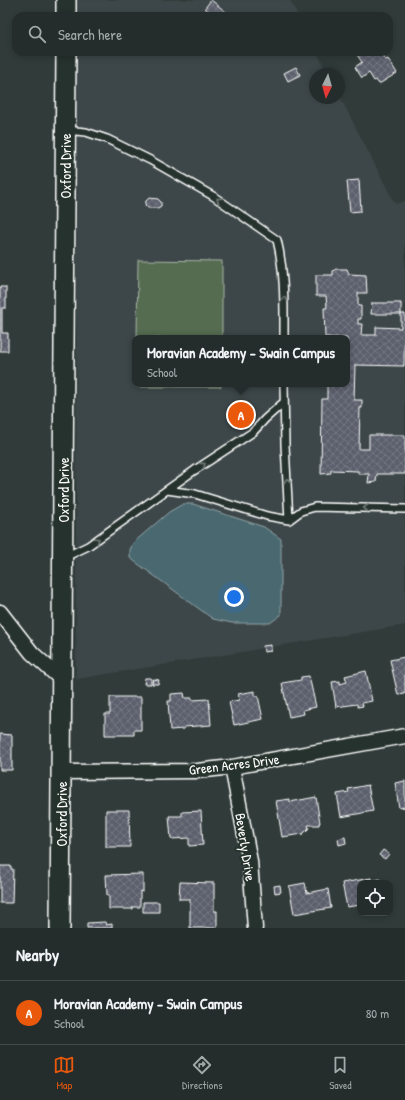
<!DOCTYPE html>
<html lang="en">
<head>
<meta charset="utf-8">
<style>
  body { margin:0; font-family:"Patrick Hand",sans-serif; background:#2d3534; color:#f1f3f6 }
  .controls { position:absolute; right:12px; bottom:12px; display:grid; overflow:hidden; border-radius:8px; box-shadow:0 2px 6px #0003 }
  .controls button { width:36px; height:36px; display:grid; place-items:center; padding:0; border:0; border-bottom:1px solid #424948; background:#252d2c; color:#f1f3f6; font:20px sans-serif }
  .compass { position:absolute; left:309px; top:68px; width:36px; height:36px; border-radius:50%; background:#252d2c; box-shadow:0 2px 6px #0003; rotate:185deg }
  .you { position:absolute; left:234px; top:597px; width:14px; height:14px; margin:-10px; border:3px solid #fff; border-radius:50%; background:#1a73e8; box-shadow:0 0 0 6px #1a73e833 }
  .badge { display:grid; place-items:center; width:26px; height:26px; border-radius:50%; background:#ea580c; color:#fff; font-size:13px; font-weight:700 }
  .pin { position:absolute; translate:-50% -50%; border:2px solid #fff; box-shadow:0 1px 4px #0006 }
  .popup { position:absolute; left:132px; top:335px; width:218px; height:52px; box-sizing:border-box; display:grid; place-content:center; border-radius:8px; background:#252d2c; filter:drop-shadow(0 1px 3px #0005); font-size:13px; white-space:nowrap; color:#a3a8a9 }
  .popup b { font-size:15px; color:#f1f3f6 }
  .popup::after { content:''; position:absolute; left:50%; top:100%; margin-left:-8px; border:8px solid transparent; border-top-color:#252d2c }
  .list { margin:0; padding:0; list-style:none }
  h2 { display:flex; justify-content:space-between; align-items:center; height:52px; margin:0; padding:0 16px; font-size:17px }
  h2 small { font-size:13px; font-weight:400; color:#a3a8a9 }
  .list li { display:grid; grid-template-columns:26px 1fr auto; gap:12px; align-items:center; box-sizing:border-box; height:64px; padding:0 16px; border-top:1px solid #424948 }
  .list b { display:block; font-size:15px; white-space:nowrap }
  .list p { margin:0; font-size:13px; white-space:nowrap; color:#a3a8a9 }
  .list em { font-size:13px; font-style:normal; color:#a3a8a9 }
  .icon { flex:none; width:22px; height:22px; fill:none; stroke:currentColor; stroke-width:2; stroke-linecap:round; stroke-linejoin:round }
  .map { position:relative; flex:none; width:405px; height:928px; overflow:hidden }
  .search { position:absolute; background:#252d2c; box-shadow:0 2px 6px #0003; left:12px; right:12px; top:12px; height:44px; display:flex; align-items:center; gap:10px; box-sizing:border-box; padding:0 14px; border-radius:12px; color:#a3a8a9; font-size:15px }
  .sheet { height:116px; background:#252d2c }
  nav { display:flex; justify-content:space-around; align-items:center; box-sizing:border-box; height:56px; border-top:1px solid #424948; background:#252d2c; font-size:11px; color:#a3a8a9 }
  nav a { display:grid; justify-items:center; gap:2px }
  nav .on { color:#ea580c }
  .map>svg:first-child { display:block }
  .built { fill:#3e4749; fill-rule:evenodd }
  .pitch { fill:#556c51; stroke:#aab6a8 }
  .water { fill:#48686f; stroke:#91a4a9 }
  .building { fill:url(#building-cross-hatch); stroke:#fff }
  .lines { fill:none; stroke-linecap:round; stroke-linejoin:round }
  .lane-casing { stroke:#fff; stroke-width:10 }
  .street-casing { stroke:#fff; stroke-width:17 }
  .secondary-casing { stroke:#fff; stroke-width:22 }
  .lane { stroke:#26332d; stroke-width:7 }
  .street { stroke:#26332d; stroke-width:14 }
  .secondary { stroke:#26332d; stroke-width:19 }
  .oneway { stroke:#727a76 }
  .labels { text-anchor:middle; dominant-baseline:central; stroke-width:4; stroke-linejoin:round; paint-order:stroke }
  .street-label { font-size:14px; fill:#fff; stroke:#26332d }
</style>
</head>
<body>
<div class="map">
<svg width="405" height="928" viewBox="0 0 405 928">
  <defs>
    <pattern id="building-cross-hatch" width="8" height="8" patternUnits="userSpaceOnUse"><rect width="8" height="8" fill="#5c606d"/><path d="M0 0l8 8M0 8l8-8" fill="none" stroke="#747883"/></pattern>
  </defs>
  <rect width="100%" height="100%" fill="#313c3a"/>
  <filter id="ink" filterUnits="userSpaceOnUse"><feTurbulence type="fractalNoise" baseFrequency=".025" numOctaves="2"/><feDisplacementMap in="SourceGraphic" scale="8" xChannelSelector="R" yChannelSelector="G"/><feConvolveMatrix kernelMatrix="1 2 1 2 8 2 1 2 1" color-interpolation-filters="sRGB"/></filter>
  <g filter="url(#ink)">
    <path class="built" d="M77 0H290L298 16H77Z
      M77 52H317L328 74H315V98H339V95L395 204 405 201V625L76 679ZM135 338H347V384H135Z"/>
    <path class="pitch" d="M138 260 222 261V338H137Z
      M137 384H221V387H137Z"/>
    <path class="water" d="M183 504H193L264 527 281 539V615L270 623H232L213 619 130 558V550L133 543 169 512Z"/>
    <path class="building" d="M211 0 231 16H204L208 11 205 8Z
      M355 52H382L380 53 385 60 388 59 397 73 379 84 376 80 374 81 369 73 362 78 355 67 362 62Z
      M296 67 300 75 288 81 284 73Z
      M359 180 361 211 350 212 347 181Z
      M149 198 158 199 161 202V206L158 208H148L145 205 146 201Z
      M336 269H347L349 274 366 275 367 293H358V306H361V319H358V324H362L361 335H376V327L401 328V314H405L404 366 355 365 354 400H362V408H360L359 449H369V435H405V474H377L376 482 368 483 369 474H358V471L331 470V473L321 474 322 399H327V384H347V338L325 337 324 308H327L326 296H316V275H333V271Z
      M0 287H6V308H2V333H8V351H0Z
      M372 303H401V314H371Z
      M271 645V651L264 652 263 646Z
      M405 657V694L398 695 390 660Z
      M366 671 372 701 362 703 363 706 358 707 357 704 336 707 332 682 340 681V684L347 682 345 676Z
      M309 676 316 707 303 710 304 714 289 717 282 683 301 680V677Z
      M145 678H151V684H144Z
      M153 679 159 680 158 684H152Z
      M255 691V696H258L263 719 234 725 229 702 239 700 238 694Z
      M184 693 185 698H192V700L209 699 211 725 184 727V729L170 730 168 701H171V694Z
      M110 697H141V730H134V735H105V714H110Z
      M0 734 12 735V770H0Z
      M405 781V807L399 808 395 783Z
      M368 785 373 811 341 817 337 794 349 792 348 789Z
      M316 797 320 823H319V825H308L309 828 303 834 282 837 276 801 290 799V802Z
      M106 810H129L130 847H106Z
      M201 811 203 845 189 846V838L171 839 169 816H182V812Z
      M345 837 346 843 339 845 338 839Z
      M383 850 389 854 385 859 379 855Z
      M0 866H11V869H13L12 903H0Z
      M143 874V892L140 891V907H133V909H109V895H107L106 875Z
      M371 878V881L380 879V883H360V905L347 907 342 883Z
      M180 882 214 883V911H217V928H190V899H179Z
      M305 883 307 893 328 889 331 908 294 914 289 886Z
      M280 885 281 892 275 893 274 886Z
      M143 902H159V912H143Z
      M105 922 106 925 112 924V928H87V923Z"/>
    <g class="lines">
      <defs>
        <path id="lane" d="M65 130 86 132 107 139 150 160 213 196 277 240C285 273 284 305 284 338
          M284 384 285 445 289 520
          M167 490 195 494 267 516 289 520 301 511 315 507 405 509
          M65 557 88 546 195 470 253 432 265 419 284 402"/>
        <path id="street" d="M0 612 32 653 62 680
          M232 767 250 861 255 928
          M62 772 197 771 232 767 405 736"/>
        <path id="secondary" d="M66 16V0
          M60 928 66 52"/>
      </defs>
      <use href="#lane" class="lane-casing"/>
      <use href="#street" class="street-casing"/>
      <use href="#secondary" class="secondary-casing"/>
      <use href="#lane" class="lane"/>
      <use href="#street" class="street"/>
      <use href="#secondary" class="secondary"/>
    </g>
    <defs><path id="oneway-chevron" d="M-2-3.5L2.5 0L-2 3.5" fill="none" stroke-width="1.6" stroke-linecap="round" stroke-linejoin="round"/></defs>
    <g class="oneway">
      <use href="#oneway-chevron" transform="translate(219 200) rotate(-146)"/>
      <use href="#oneway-chevron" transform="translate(284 299) rotate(-90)"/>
      <use href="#oneway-chevron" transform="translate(203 465) rotate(-33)"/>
      <use href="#oneway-chevron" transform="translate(287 481) rotate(-94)"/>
      <use href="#oneway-chevron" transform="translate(366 508) rotate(-179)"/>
      <use href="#oneway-chevron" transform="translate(97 540) rotate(-35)"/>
    </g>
  </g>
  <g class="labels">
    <g class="street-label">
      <text transform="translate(65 166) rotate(-90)">Oxford Drive</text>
      <text transform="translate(63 490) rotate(-90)">Oxford Drive</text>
      <text transform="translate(234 764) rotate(-7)">Green Acres Drive</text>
      <text transform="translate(61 814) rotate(-90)">Oxford Drive</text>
      <text transform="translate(246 847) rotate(81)">Beverly Drive</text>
    </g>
  </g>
</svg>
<div class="controls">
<button><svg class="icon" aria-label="locate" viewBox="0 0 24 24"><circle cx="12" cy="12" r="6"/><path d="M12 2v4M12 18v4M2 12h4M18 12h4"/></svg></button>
</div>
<svg class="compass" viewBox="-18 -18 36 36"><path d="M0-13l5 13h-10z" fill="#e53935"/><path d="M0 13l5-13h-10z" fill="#a3a8a9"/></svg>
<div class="you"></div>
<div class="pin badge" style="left:241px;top:415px">A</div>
<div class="popup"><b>Moravian Academy - Swain Campus</b>School</div>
<div class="search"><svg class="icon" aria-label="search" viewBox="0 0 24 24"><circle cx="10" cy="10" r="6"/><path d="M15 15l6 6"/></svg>Search here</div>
</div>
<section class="sheet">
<h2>Nearby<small></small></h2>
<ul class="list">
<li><span class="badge">A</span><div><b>Moravian Academy - Swain Campus</b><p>School</p></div><em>80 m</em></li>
</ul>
</section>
<nav>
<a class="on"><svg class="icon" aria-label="map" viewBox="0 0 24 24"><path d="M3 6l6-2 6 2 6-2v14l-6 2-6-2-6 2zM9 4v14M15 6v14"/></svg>Map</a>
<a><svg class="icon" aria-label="directions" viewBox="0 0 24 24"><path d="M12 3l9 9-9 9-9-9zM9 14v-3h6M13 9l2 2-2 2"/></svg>Directions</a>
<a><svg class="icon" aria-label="saved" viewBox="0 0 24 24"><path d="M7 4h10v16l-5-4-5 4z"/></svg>Saved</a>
</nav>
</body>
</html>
